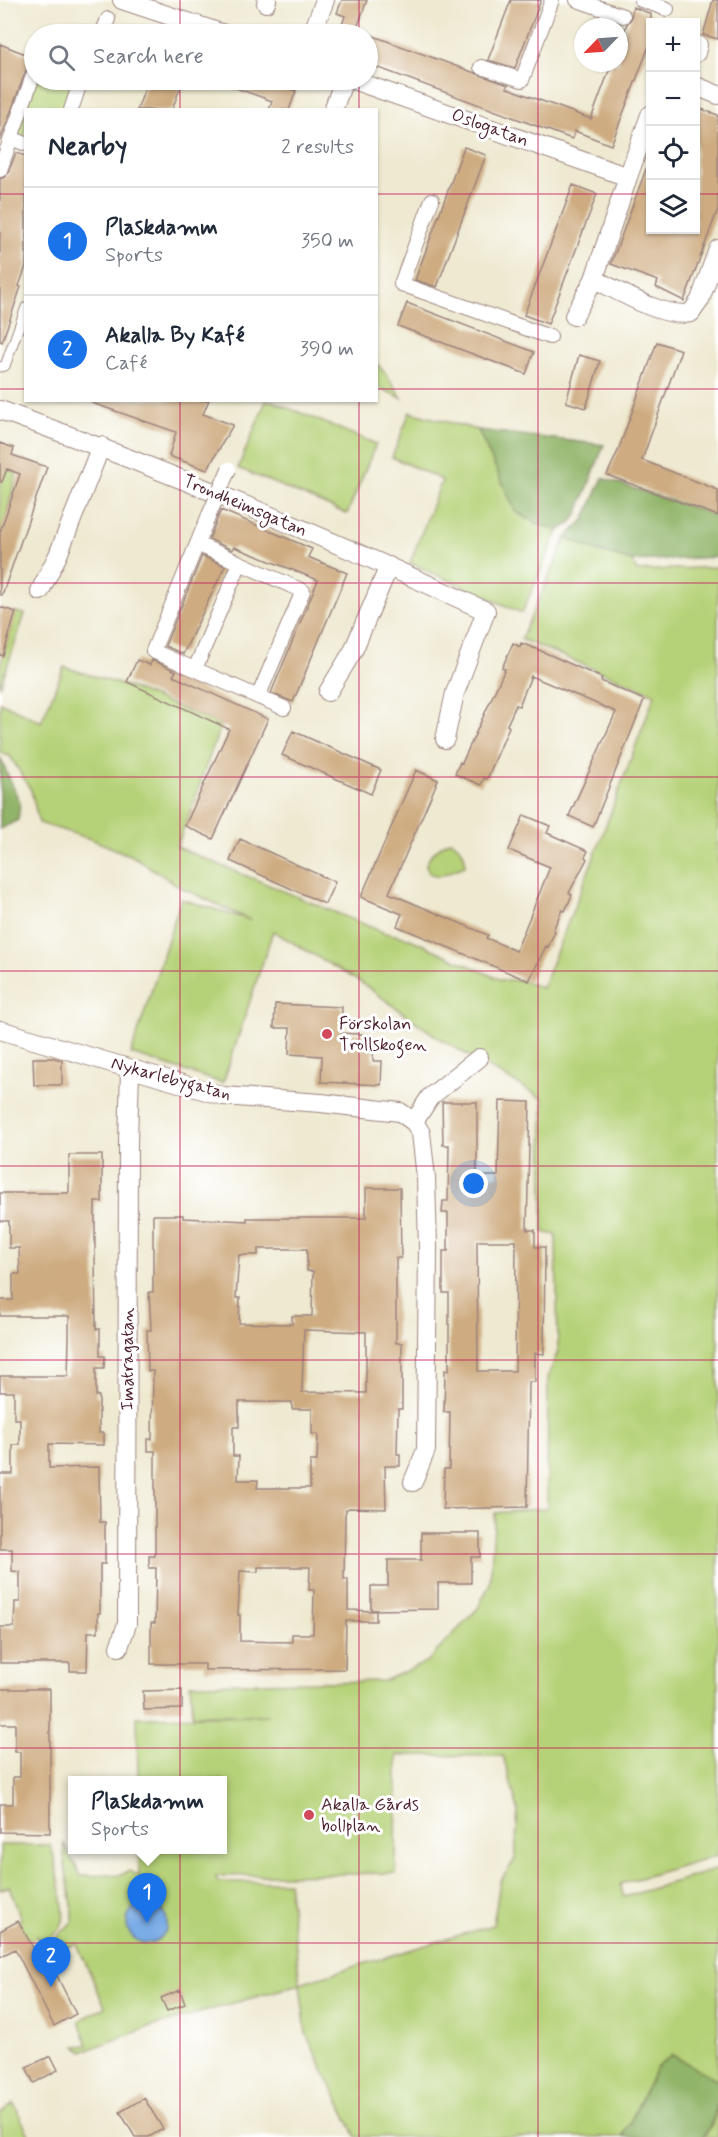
<!DOCTYPE html>
<html lang="en">
<head>
<meta charset="utf-8">
<style>
  body { margin:0; font-family:Mynerve,sans-serif; background:#f2f2f3; color:#1f2937 }
  .controls { position:absolute; right:18px; top:18px; display:grid; overflow:hidden; border-radius:0px; box-shadow:0 2px 4px #0004 }
  .controls button { width:54px; height:54px; display:grid; place-items:center; padding:0; border:0; border-bottom:2px solid #e0e1e3; background:#fff; color:#1f2937; font:30px sans-serif }
  .compass { position:absolute; left:574px; top:18px; width:54px; height:54px; border-radius:50%; background:#fff; box-shadow:0 2px 4px #0004; rotate:245deg }
  .you { position:absolute; left:474px; top:1184px; width:21px; height:21px; margin:-15px; border:4px solid #fff; border-radius:50%; background:#1a73e8; box-shadow:0 0 0 9px #1a73e833 }
  .badge { display:grid; place-items:center; width:39px; height:39px; border-radius:50%; background:#1a73e8; color:#fff; font-size:20px; font-weight:700 }
  .pin { position:absolute; translate:-50% -50px; filter:drop-shadow(0 2px 3px #0008) }
  .pin::after { content:''; position:absolute; top:32px; width:21px; height:18px; background:inherit; clip-path:polygon(0 0,100% 0,50% 100%) }
  .popup { position:absolute; left:68px; top:1776px; width:159px; height:78px; box-sizing:border-box; display:grid; place-content:center; border-radius:0px; background:#fff; filter:drop-shadow(0 2px 4px #0005); font-size:20px; white-space:nowrap; color:#747a83 }
  .popup b { font-size:22px; color:#1f2937 }
  .popup::after { content:''; position:absolute; left:50%; top:100%; margin-left:-12px; border:12px solid transparent; border-top-color:#fff }
  .list { margin:0; padding:0; list-style:none }
  h2 { display:flex; justify-content:space-between; align-items:center; height:78px; margin:0; padding:0 24px; font-size:26px }
  h2 small { font-size:20px; font-weight:400; color:#747a83 }
  .list li { display:grid; grid-template-columns:39px 1fr auto; gap:18px; align-items:center; box-sizing:border-box; height:108px; padding:0 24px; border-top:2px solid #e0e1e3 }
  .list b { display:block; font-size:22px; white-space:nowrap }
  .list p { margin:0; font-size:20px; white-space:nowrap; color:#747a83 }
  .list em { font-size:20px; font-style:normal; color:#747a83 }
  .icon { flex:none; width:33px; height:33px; fill:none; stroke:currentColor; stroke-width:2; stroke-linecap:round; stroke-linejoin:round }
  .map { position:relative; flex:none; width:718px; height:2137px; overflow:hidden }
  .search { position:absolute; background:#fff; box-shadow:0 2px 4px #0004; left:24px; top:24px; width:354px; height:66px; display:flex; align-items:center; gap:15px; box-sizing:border-box; padding:0 21px; border-radius:33px; color:#747a83; font-size:22px }
  .panel { position:absolute; background:#fff; box-shadow:0 2px 4px #0004; left:24px; top:108px; width:354px; height:294px; border-radius:0px }
  .map>svg:first-child { display:block }
  .green { fill:#b6d278; stroke:#807852; stroke-width:1.5; fill-rule:evenodd }
  .forest { fill:#90b468; stroke:#6d6a4a; stroke-width:1.5 }
  .water { fill:#7aace6; stroke:#626688; stroke-width:1.5 }
  .building { fill:#ceab80; fill-rule:evenodd }
  .lines { fill:none; stroke-linecap:round; stroke-linejoin:round }
  .service-casing { stroke:#9c847e; stroke-width:11 }
  .pedestrian-casing { stroke:#9c847e; stroke-width:16 }
  .minor-casing { stroke:#9c847e; stroke-width:20 }
  .service { stroke:#fff; stroke-width:9 }
  .pedestrian { stroke:#fff; stroke-width:14 }
  .minor { stroke:#fff; stroke-width:18 }
  .pedestrian-bridge-casing { stroke:#9c847e; stroke-width:16; stroke-linecap:butt }
  .pedestrian-bridge { stroke:#fff; stroke-width:14 }
  .grid { fill:none; stroke:#c2185b; stroke-width:1.5; stroke-opacity:0.55 }
  .poi-dot { fill:#d1495b; stroke:#fff; stroke-width:2 }
  .labels { text-anchor:middle; dominant-baseline:central; stroke-width:6; stroke-linejoin:round; paint-order:stroke }
  .street-label { font-size:18px; fill:#4a1f2b; stroke:#fff }
  .poi-label { font-size:18px; fill:#4a1f2b; stroke:#fff; text-anchor:start }
</style>
</head>
<body>
<div class="map">
<svg width="718" height="2137" viewBox="0 0 718 2137">
  <rect width="100%" height="100%" fill="#fff"/>
  <filter id="ink" filterUnits="userSpaceOnUse"><feTurbulence type="fractalNoise" baseFrequency=".0167" numOctaves="2"/><feDisplacementMap in="SourceGraphic" scale="12" xChannelSelector="R" yChannelSelector="G"/><feConvolveMatrix kernelMatrix="1 2 1 2 8 2 1 2 1" color-interpolation-filters="sRGB"/></filter>
  <filter id="wash" filterUnits="userSpaceOnUse"><feTurbulence type="fractalNoise" baseFrequency=".008" numOctaves="4" result="noise"/><feDisplacementMap in="SourceGraphic" scale="24" xChannelSelector="R" yChannelSelector="G"/><feGaussianBlur stdDeviation="1.35" result="paint"/><feColorMatrix in="noise" values="0 0 0 0 0 0 0 0 0 0 0 0 0 0 0 0 0 1.4 0 .05"/><feComposite in="paint" operator="in"/></filter>
  <g filter="url(#wash)">
    <rect width="100%" height="100%" fill="#eee9d0"/>
    <path class="green" d="M34 80H81L71 109 26 110 25 144 11 138Z
      M376 363 387 375 402 398 377 387Z
      M266 401H272L376 444 347 514 238 468Z
      M410 412 478 430 516 512 536 523 558 531 522 613 410 563 442 480 392 457Z
      M0 467 17 473 0 539Z
      M566 538 600 552 632 561 637 571 718 567V1855L620 1884 624 1897 718 1869V2080L672 2056 656 2068 623 2137H356L306 2034 300 1984 144 2029 82 2052 76 2046 88 2045 79 2021 105 2007 77 1944 60 1949 55 1939 73 1921C74 1895 62 1871 64 1844L81 1876 120 1875 130 1871 139 1876V1850H222V1780H138L137 1717 268 1715H193L190 1684 384 1681 427 1662 478 1608 490 1583 495 1513 547 1508 548 1378 558 1351 556 1235 543 1232V1099L440 1039 360 982 273 931 223 1083 131 1054 181 899 250 920 180 887 134 857 91 839 39 823 31 790 10 756 0 753V702L41 722 64 667 129 687 221 725 177 847 385 933 408 938 501 980H521L542 988 594 857 655 694 521 639ZM397 1755 503 1756 518 1809 515 1859 500 1882 493 1925 300 1983 288 1882H218L216 1876 396 1873Z
      M16 612 25 614 0 687V665Z
      M451 840C461 847 466 853 465 866L439 876 429 873 426 865C431 852 439 847 451 840Z
      M0 1845H50C55 1856 66 1911 63 1921 59 1933 50 1938 40 1943L36 1936 29 1941 18 1921 21 1919 9 1886 0 1890Z
      M14 2104 30 2137H0V2114Z
      M718 2106V2137H703L711 2127Z"/>
    <path class="forest" d="M478 430 604 445 577 515 570 524 558 531 536 523 516 512Z
      M603 478 718 516V557L632 561 600 552 566 538 584 520Z
      M0 757 20 803 18 820 0 829Z
      M672 2055 718 2080C718 2102 717 2119 703 2137H623L656 2068Z"/>
    <path class="water" d="M127 1923a20 20 0 1 1 40 0a20 20 0 1 1-40 0Z"/>
    <g id="blocks">
      <path class="building" d="M342 0H367L355 34H339L345 16 337 13Z
        M511 0H541L515 68 488 60Z
        M713 0H718V39L703 35Z
        M633 7 651 14V41L611 145 575 131 572 139 368 64V34L508 85 507 88 591 119 612 63H619V45L627 24 631 19Z
        M0 44 33 57 26 70 0 141Z
        M148 80 164 86 165 80H183L172 110H137Z
        M217 80H263L296 91 289 110H269L272 101 216 81Z
        M696 107 718 115V209L684 301 656 287 658 281 611 264 649 161 651 230H696Z
        M464 147 486 155 437 287 415 280Z
        M16 153 26 156V266L19 286 21 287 2 342 0 341V179L5 177 8 173Z
        M573 185 597 194 548 324 524 315Z
        M407 303 534 352 526 374 398 326Z
        M657 342 681 350 642 460 718 490V516L607 475 618 451Z
        M579 355 600 361 586 408 566 402Z
        M92 400H209L203 414 233 425 207 470 169 456 176 432 92 403Z
        M0 443 14 448 12 455 47 467 2 595H0V532L20 474 7 469 2 482H0Z
        M221 510 312 549 308 557 347 573 293 702 271 693 318 580 234 547 232 550 209 539Z
        M202 556 225 566 183 654 165 646Z
        M0 607 16 612 3 656 0 655Z
        M513 643 520 647 521 643 539 650 602 678 601 681 644 700 593 827 569 816 616 712 531 676 519 706 516 705 507 725 509 727 487 779 484 778 481 785 455 774 460 762 462 763 505 669 502 668Z
        M137 660 150 665 152 660 176 671 173 676 268 719 213 839 185 826 229 729 127 682Z
        M293 731 381 770 371 794 282 755Z
        M416 770 438 780 389 893 488 935 486 938 516 951 550 867 509 850 524 815 550 826 547 833 588 851 585 857 587 859 569 893 572 895 565 911 562 910 553 930 555 931 548 947 546 946 529 981 397 926 402 914 361 897Z
        M240 839 335 882 325 904 230 861Z
        M275 1004 342 1007 341 1033 374 1035 373 1061H382L381 1085 321 1082 322 1056 289 1054 290 1028H274Z
        M33 1058H54L62 1060V1085H34Z
        M500 1101 530 1102 527 1230H535V1247H545L544 1354 535 1353V1382H529L527 1507 443 1509 444 1469H449L450 1412H444L445 1370 449 1371V1293H443V1251H448V1213H442L443 1201H448L449 1145H443L442 1102H477V1176H498ZM477 1241H516L515 1371H478Z
        M69 1155H102V1202H95V1262L96 1329H100V1356H105L104 1368H96V1396H99V1433H104V1445L49 1444V1468L99 1467 100 1522H105V1564H100V1613H98V1632H88L87 1671H70V1663H0V1627H14L15 1602H20V1572L12 1571V1549H0V1474H13V1445H20V1419H14V1392H0V1376H68L69 1339V1316H0V1300H13V1274H20L19 1248H9V1221H0V1193H68L69 1191Z
        M366 1188H400L401 1258H396V1343H402V1409H398L397 1454H400V1466H385L386 1509 349 1508 346 1510 345 1515 344 1579H348V1610L376 1611V1621H346L345 1669 205 1670V1664H151V1623H155L156 1568H149V1556H155V1451H148V1439H152L153 1371H148L147 1330H151L149 1292H153V1215H183V1218L247 1221V1218H366ZM258 1249H307V1271H313L312 1316H292V1324L239 1323 240 1298H236L239 1255H258ZM304 1330 366 1332V1393L302 1392ZM239 1402H292V1409H312V1434H318L317 1461H310V1488H257L258 1480H238L239 1456H233V1427H239ZM258 1567H310L309 1590H314L313 1634H292V1642L240 1641V1615H238L240 1571 258 1572Z
        M421 1533H480V1557H471V1583H438V1609L371 1610V1586H388V1560H421Z
        M0 1689H50V1833L0 1832V1804H13V1777H20V1752H15V1724H0Z
        M182 1690V1709L144 1710 143 1691Z
        M18 1921 39 1958 46 1954 76 2014 54 2026 15 1949 0 1957V1931Z
        M180 1990 185 2004 167 2011 161 1998Z
        M51 2056 58 2070 34 2083 26 2067Z
        M144 2098 163 2129 149 2137H135L120 2112Z"/>
    </g>
  </g>
  <g filter="url(#ink)">
    <use href="#blocks" fill-opacity="0" stroke="#9c847e" stroke-width="1.5"/>
    <g class="lines">
      <defs>
        <path id="service" d="M0 367 5 366 26 307"/>
        <path id="pedestrian" d="M577 0 623 16
          M641 0 667 9
          M102 34 108 19
          M481 67 522 80 552 0
          M71 110 81 80
          M11 138 34 73
          M0 170 11 138 26 144
          M432 200 401 284 550 337
          M197 544 209 515
          M195 669 240 563
          M258 697 303 591 197 544 153 651C197 670 240 689 284 708"/>
        <path id="minor" d="M122 0 224 34
          M266 3 267 0
          M312 34 325 0
          M696 53 698 45
          M353 80 628 177 594 279C619 291 664 319 691 313L700 300 718 249
          M696 86 718 95
          M333 110 344 80
          M628 177 650 115
          M574 316 594 279
          M0 410C165 470 327 537 486 611L455 693 445 739
          M40 591 58 555 101 446
          M328 692 353 651 389 566
          M0 1030 223 1096 321 1103 400 1112 414 1122 421 1133 426 1178 428 1247 426 1450 413 1482
          M414 1122 430 1097 479 1058
          M119 1647 127 1624 128 1143 130 1069"/>
      </defs>
      <use href="#service" class="service-casing"/>
      <use href="#pedestrian" class="pedestrian-casing"/>
      <use href="#minor" class="minor-casing"/>
      <use href="#service" class="service"/>
      <use href="#pedestrian" class="pedestrian"/>
      <use href="#minor" class="minor"/>
      <defs>
        <path id="pedestrian-bridge" d="M209 515 229 469"/>
      </defs>
      <use href="#pedestrian-bridge" class="pedestrian-bridge-casing"/>
      <use href="#pedestrian-bridge" class="pedestrian-bridge"/>
    </g>
  </g>
  <path class="grid" d="M180 0V34M359 0V34M538 0V2137M180 80V110M359 80V110M0 194H26M376 194H650M696 194H718M0 389H26M376 389H718M180 400V2137M359 400V2137M0 583H718M0 777H718M0 971H718M0 1166H718M0 1360H718M0 1554H718M0 1748H718M0 1943H718"/>
  <g class="poi-dot">
    <circle cx="327" cy="1034" r="6"/>
    <circle cx="309" cy="1815" r="6"/>
  </g>
  <g class="labels">
    <g class="street-label">
      <text transform="translate(490 128) rotate(20)">Oslogatan</text>
      <text transform="translate(245 506) rotate(23)">Trondheimsgatan</text>
      <text transform="translate(171 1079) rotate(15)">Nykarlebygatan</text>
      <text transform="translate(128 1359) rotate(-90)">Imatragatan</text>
    </g>
    <g class="poi-label">
      <text x="339" y="1024">Förskolan<tspan x="339" dy="21">Trollskogen</tspan></text>
      <text x="321" y="1805">Akalla Gårds<tspan x="321" dy="21">bollplan</tspan></text>
    </g>
  </g>
</svg>
<div class="controls">
<button>+</button>
<button>−</button>
<button><svg class="icon" aria-label="locate" viewBox="0 0 24 24"><circle cx="12" cy="12" r="6"/><path d="M12 2v4M12 18v4M2 12h4M18 12h4"/></svg></button>
<button><svg class="icon" aria-label="layers" viewBox="0 0 24 24"><path d="M12 4l9 5-9 5-9-5zM3 14l9 5 9-5"/></svg></button>
</div>
<svg class="compass" viewBox="-18 -18 36 36"><path d="M0-13l5 13h-10z" fill="#e53935"/><path d="M0 13l5-13h-10z" fill="#747a83"/></svg>
<div class="you"></div>
<div class="pin badge" style="left:147px;top:1923px">1</div>
<div class="popup"><b>Plaskdamm</b>Sports</div>
<div class="pin badge" style="left:51px;top:1987px">2</div>
<div class="search"><svg class="icon" aria-label="search" viewBox="0 0 24 24"><circle cx="10" cy="10" r="6"/><path d="M15 15l6 6"/></svg>Search here</div>
<section class="panel">
<h2>Nearby<small>2 results</small></h2>
<ul class="list">
<li><span class="badge">1</span><div><b>Plaskdamm</b><p>Sports</p></div><em>350 m</em></li>
<li><span class="badge">2</span><div><b>Akalla By Kafé</b><p>Café</p></div><em>390 m</em></li>
</ul>
</section>
</div>
</body>
</html>
